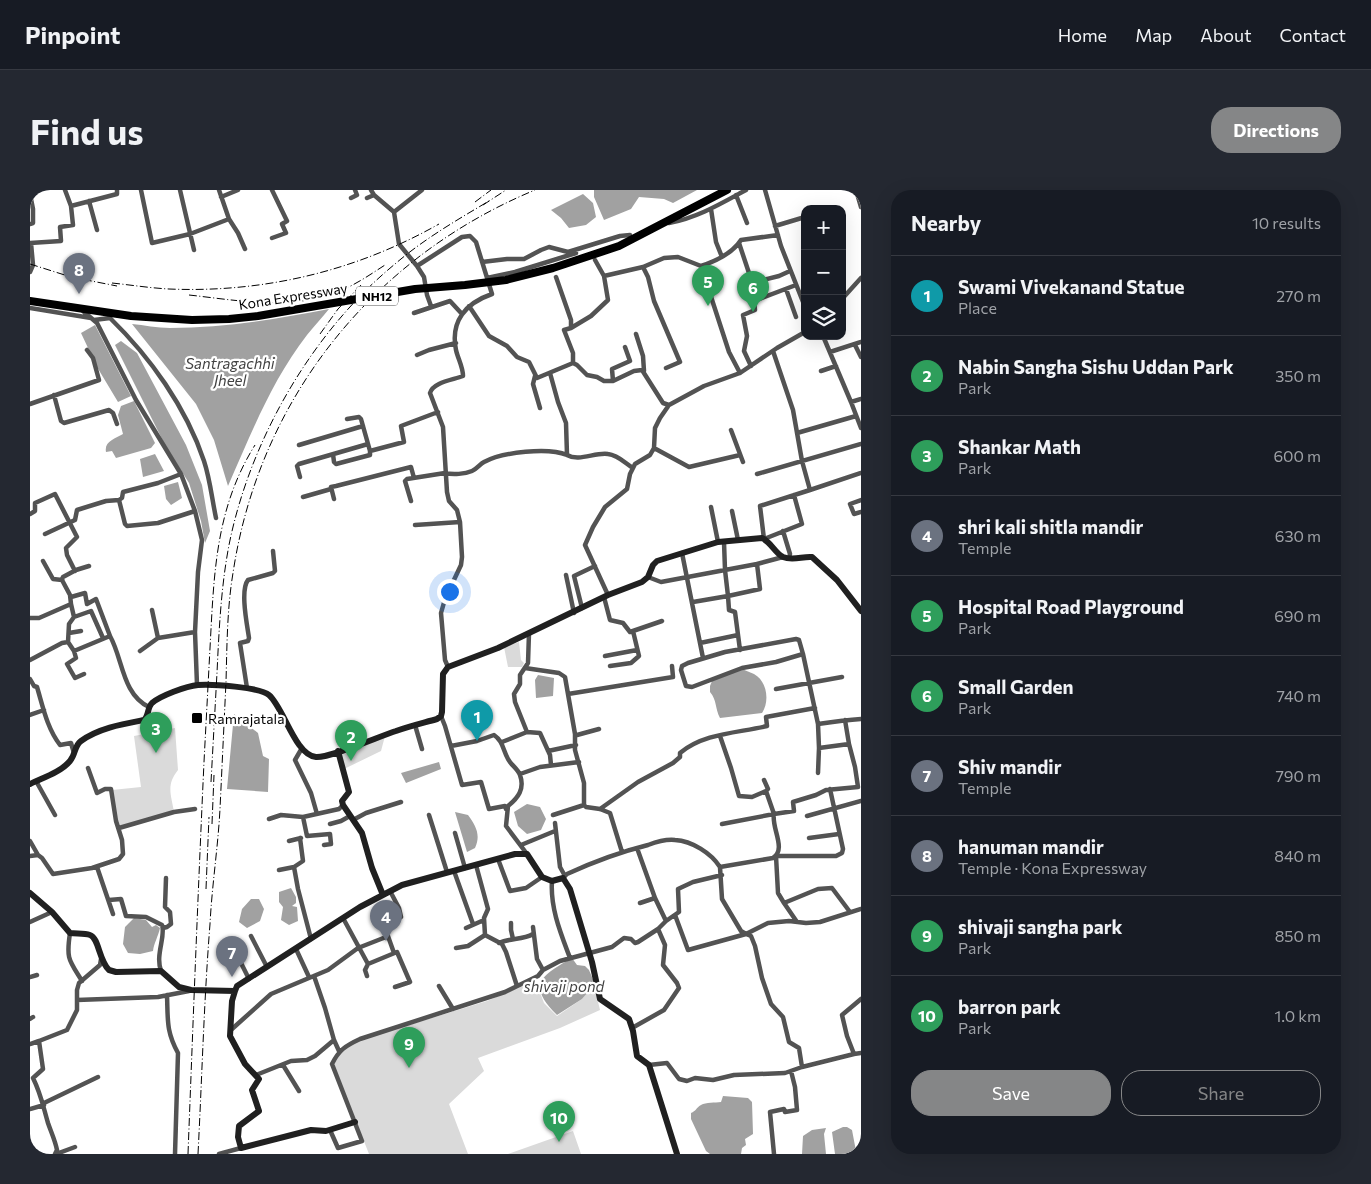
<!DOCTYPE html>
<html lang="en">
<head>
<meta charset="utf-8">
<style>
  body { margin:0; font-family:Commissioner,sans-serif; background:#242831; color:#f1f3f6 }
  .controls { position:absolute; right:15px; top:15px; display:grid; overflow:hidden; border-radius:10px; box-shadow:0 5px 20px #0002 }
  .controls button { width:45px; height:45px; display:grid; place-items:center; padding:0; border:0; border-bottom:1px solid #363941; background:#171b24; color:#f1f3f6; font:25px sans-serif }
  .you { position:absolute; left:419px; top:401px; width:18px; height:18px; margin:-12px; border:4px solid #fff; border-radius:50%; background:#1a73e8; box-shadow:0 0 0 8px #1a73e833 }
  .badge { display:grid; place-items:center; width:32px; height:32px; border-radius:50%; background:#858687; color:#fff; font-size:16px; font-weight:700 }
  .pin { position:absolute; translate:-50% -41px; filter:drop-shadow(0 1px 2px #0008) }
  .pin::after { content:''; position:absolute; top:26px; width:18px; height:15px; background:inherit; clip-path:polygon(0 0,100% 0,50% 100%) }
  .list { margin:0; padding:0; list-style:none }
  h2 { display:flex; justify-content:space-between; align-items:center; height:65px; margin:0; padding:0 20px; font-size:21px }
  h2 small { font-size:16px; font-weight:400; color:#9ea1a6 }
  .list li { display:grid; grid-template-columns:32px 1fr auto; gap:15px; align-items:center; box-sizing:border-box; height:80px; padding:0 20px; border-top:1px solid #363941 }
  .list b { display:block; font-size:19px; white-space:nowrap }
  .list p { margin:0; font-size:16px; white-space:nowrap; color:#9ea1a6 }
  .list em { font-size:16px; font-style:normal; color:#9ea1a6 }
  .actions { display:flex; gap:10px; padding:15px 20px }
  .actions a { flex:1; padding:11px 0; border:1px solid #858687; border-radius:20px; text-align:center; font-size:18px; color:#858687 }
  .actions .main { background:#858687; color:#fff }
  .icon { flex:none; width:28px; height:28px; fill:none; stroke:currentColor; stroke-width:2; stroke-linecap:round; stroke-linejoin:round }
  .map { position:relative; flex:none; width:831px; height:964px; overflow:hidden; border-radius:20px }
  header { display:flex; align-items:center; gap:30px; box-sizing:border-box; height:70px; padding:0 25px; background:#171b24; border-bottom:1px solid #363941 }
  header strong { font-size:24px }
  nav { display:flex; gap:28px; margin-inline-start:auto; font-size:18px }
  .intro { display:flex; align-items:center; justify-content:space-between; box-sizing:border-box; height:120px; padding:0 30px }
  h1 { margin:0; font-size:35px }
  .button { padding:12px 22px; border-radius:20px; background:#858687; color:#fff; font-size:18px; font-weight:700 }
  main { display:flex; gap:30px; padding:0 30px }
  aside { flex:1; background:#171b24; border-radius:20px; box-shadow:0 5px 20px #0002 }
  .map>svg:first-child { display:block }
  .green { fill:#dadada }
  .water { fill:#a1a1a1 }
  .lines { fill:none; stroke-linecap:round; stroke-linejoin:round }
  .street { stroke:#535353; stroke-width:4.5 }
  .secondary { stroke:#202020; stroke-width:6 }
  .highway { stroke:#000; stroke-width:8 }
  .rail { stroke:#000; stroke-width:1; stroke-dasharray:8 2.5 1 2.5; stroke-linecap:butt }
  .poi-dot { fill:#000; stroke:#fff; stroke-width:2 }
  .labels { text-anchor:middle; dominant-baseline:central; stroke-width:4.5; stroke-linejoin:round; paint-order:stroke }
  .shield { fill:#fff; stroke:#4c4c4c; stroke-width:1 }
  .shield-label { font-size:12px; font-weight:bold; fill:#000 }
  .street-label { font-size:14px; fill:#000; stroke:#fff }
  .poi-label { font-size:14px; fill:#000; stroke:#fff; text-anchor:start }
  .water-label { font-size:15px; font-style:italic; fill:#424242; stroke:#fff }
</style>
</head>
<body>
<header>
<strong>Pinpoint</strong>
<nav><a>Home</a><a>Map</a><a>About</a><a>Contact</a></nav>
</header>
<div class="intro"><h1>Find us</h1><a class="button">Directions</a></div>
<main>
<div class="map">
<svg width="831" height="964" viewBox="0 0 831 964">
  <rect width="100%" height="100%" fill="#fff"/>
  <path class="green" d="M489 452 491 470 494 473 492 477H478L474 457Z
    M145 538 148 580C136 595 141 604 144 622L89 637 82 600 111 597 104 546Z
    M355 546 351 561 314 579 309 562Z
    M506 792 514 813 527 826 552 809 564 795 570 820 530 838 448 868 454 881 419 914 438 964H339L304 875 310 864 324 852 457 811 500 793Z
    M543 941 551 964H478Z"/>
  <path class="water" d="M564 0H667L643 13 634 9 609 7 601 19 574 30 564 7Z
    M553 4 563 13 566 27 556 35 539 38 531 28 521 20Z
    M299 119C292 128 284 136 277 145 242 190 221 244 198 296L184 250 166 214 102 134C114 135 127 138 140 138 193 138 247 129 299 119Z
    M65 135 101 206 88 212 67 177 51 143Z
    M91 151 107 163 156 255 172 295 180 341 175 353 171 331 159 293 135 255 85 155Z
    M104 211 125 253 121 258 86 268 82 261 76 262C74 251 85 249 93 244L88 225 91 216Z
    M125 264 134 281 113 287 110 269Z
    M148 292 152 308 141 315 136 309 134 296Z
    M712 479C716 481 720 482 724 484 737 491 740 511 732 523L690 528C685 519 687 510 680 502V496L682 491Z
    M508 485 524 488 523 506 506 508 505 490Z
    M204 524 228 543 233 566 239 569 238 602 197 599Z
    M409 572 411 579 376 593 371 583Z
    M497 614 510 617 516 629 511 640 497 644 488 636 484 622Z
    M425 622 438 625C446 636 451 645 445 658L437 662Z
    M261 698 266 707V713L262 716 267 717 268 731 259 735 251 730 253 717 249 712V702Z
    M221 709H229L234 719 230 731 217 738 209 732 212 719Z
    M104 728 116 730 122 737 126 735 130 738C128 747 124 753 123 761L110 764 98 763 93 754 95 737Z
    M542 768 547 775 555 776 559 780 565 794 552 809 527 825C496 794 511 786 542 768Z
    M693 906 718 908 722 912 723 944 715 949 716 955 712 958 711 964H680L676 961 661 929V923C666 921 666 918 671 915 676 912 685 913 691 912Z
    M813 937H817L822 940 826 961 816 964H805L802 942Z
    M796 938 794 944 796 964H772L773 946 782 940Z"/>
  <g class="lines">
    <path class="street" d="M111 0 122 53 160 44 199 29
      M150 0 164 60
      M189 0 199 29 208 43 215 59
      M242 0 257 31 252 34 256 43 242 48
      M341 0 344 5 364 22
      M392 0 364 22 369 54 387 76 432 47 440 46 446 52 462 104C436 113 420 131 426 160 428 169 433 177 433 186 423 190 403 192 400 203L413 237 417 302 419 311 427 320 430 332 432 367 431 375 415 409 411 423 415 470 418 477
      M735 0 751 56 775 117
      M826 0 831 17
      M0 4 3 19V33L0 34
      M706 5 717 33
      M191 7 208 0
      M321 8 327 5 325 0
      M337 8 344 5
      M59 11 67 40
      M41 16 87 4V0
      M681 19 686 52 692 67
      M639 33C667 28 692 13 716 0
      M745 36 775 27
      M0 53 31 51 30 37 43 35 41 16 35 0
      M709 53 721 89 725 92 749 86 760 81
      M452 72 477 69H494L511 60 519 57 538 62 590 46 600 45
      M387 76 394 87 397 105 401 116
      M613 77 634 68 648 67 671 76
      M0 82 3 75 1 53
      M574 86 613 77 618 87 624 111 650 172 636 178
      M526 87 541 130V138L534 140 543 163V173
      M457 88 485 82 546 63
      M756 99 766 127
      M812 109 831 88
      M439 116 459 146 477 156 487 167 499 172 507 188 543 173 547 175 557 185 567 187 574 191H583L604 181 612 180 633 213 639 215
      M0 118 61 128
      M53 121 67 133 106 210 151 284 165 321 172 350 168 382 165 442 167 495
      M384 123 420 111 432 124
      M64 130 80 128C120 167 156 217 174 271 180 289 182 309 186 328
      M541 138 561 126 578 110 574 86 565 70
      M606 144 613 166 614 181
      M793 146 821 212 831 209
      M825 155 831 167
      M743 161 763 220 772 271 780 300 730 316 734 349 772 334 764 305
      M800 162 831 152
      M387 165 399 160 426 153
      M721 176 714 161 717 146 713 125 725 120 724 111 766 95
      M791 181 806 176
      M520 183 528 212 536 233 537 265C549 272 565 262 578 264 588 265 595 273 603 278
      M710 183 699 162 671 76C686 71 702 64 711 50L748 45
      M505 186 503 194 510 218
      M583 191 582 179 600 171 595 157
      M24 205 31 231 34 233 79 220 83 223 87 234
      M821 212 831 238
      M0 214 69 190 63 168 57 160
      M317 229 329 227 331 229 340 261 374 252 371 236 408 222
      M701 240 713 272
      M767 243 826 226
      M269 255 333 236
      M624 258 659 277 710 265
      M303 264 304 272 306 274 340 265V261
      M727 284 831 254
      M270 287 267 276 269 274 338 254
      M780 300 831 283
      M273 307 301 299
      M304 309 301 297 306 296 381 277 384 288
      M89 310 95 334 97 336 128 333 165 321
      M831 310 820 314 824 324 831 322
      M381 311 375 291 377 289 415 283C423 285 435 284 442 281 447 279 450 274 454 272 473 262 518 257 537 265
      M681 317 688 352
      M702 321 708 350
      M0 324 5 321V313L25 304 47 347 36 358 37 365 45 381
      M385 335 430 332
      M753 341 760 364 759 368
      M15 344 45 330 47 320 76 311 89 310 92 308 93 302 128 293 151 284
      M652 363 673 468
      M13 371 23 389 32 390
      M727 374 730 399 698 406 695 380Z
      M727 374 753 367
      M536 385 544 423
      M618 387 631 392 695 380 694 352
      M578 405 555 355 563 337 575 317 597 299 600 284 605 274 620 265 624 258 625 238 630 228 639 215 674 196 710 183 747 158 775 142
      M41 407 55 403 57 414 66 409 80 446
      M574 407 580 430 593 433 600 442 632 431
      M663 412 698 406 699 420 705 422 710 460
      M552 418 544 386 565 376
      M122 420 128 448
      M44 427 61 421 73 448
      M0 428H9L41 414 40 405 32 390 33 387 46 380 59 376
      M39 443 51 441
      M38 452 39 434 44 427 41 414
      M670 453 708 445
      M110 461 128 448 165 442
      M773 464 746 472 712 478 662 497 656 496 651 480 652 476 658 473 695 462 766 449 769 450 773 464 788 534
      M575 466 607 460
      M0 470 32 453 38 452 44 461
      M580 476 601 473 609 466 603 441
      M495 478 529 483 535 487 545 544 547 545 569 539
      M54 484 45 488 37 474 46 468 44 461 80 446C93 469 92 504 119 517
      M0 489 4 496 7 497C13 517 17 538 30 555L41 553 44 563
      M217 498 210 453 218 451 219 448C217 434 210 400 218 390L243 383 245 381 243 361
      M746 499 812 487
      M538 504 643 487 642 476
      M0 525 14 520
      M411 526 415 536 432 595 451 592 459 619 475 616 476 619
      M815 530 819 554 789 558 788 534C802 532 817 530 831 529
      M385 535 392 559
      M497 542 485 512 484 504 490 494V485L498 473 499 443
      M545 544V560L554 593V615L556 617 570 619 580 623 592 662
      M690 546 701 578 709 606 722 607 736 601 744 624 692 634
      M472 552 497 542 510 543 520 565 521 575
      M421 556 447 551 464 545C473 551 473 560 478 569 481 575 488 579 490 585 495 599 488 608 478 616L476 636 497 664
      M272 558 265 570 281 603 287 624
      M518 561 546 555
      M788 583 789 558
      M490 584 510 577 549 572
      M734 590 738 599 736 601
      M6 591 25 625
      M570 619 608 592 643 573 650 567V563C674 543 708 543 737 536L736 527 785 518
      M399 625 417 682
      M523 625 554 615
      M777 626 831 611
      M273 627 277 646 300 644 301 654 294 655
      M239 629 251 625 273 627 309 619 313 615
      M323 630 336 623 371 612
      M525 633 530 677 535 686
      M300 634 311 631 320 626
      M89 638 144 622 165 619
      M425 643 435 678
      M779 648 809 644
      M0 651 8 665 0 666
      M259 651 271 648
      M491 655 525 641
      M607 658 625 708 636 731
      M8 665 12 668 23 684 62 678 89 669 93 664 92 650 86 631 81 599H75L67 603 58 578
      M468 669 480 701 496 698 512 687
      M446 675 458 719 454 728 455 745 472 754 476 762 487 796
      M67 677 83 724
      M264 677 268 699 281 749
      M690 677 692 709 711 741 716 744 738 733 759 731 776 733 790 732 831 719
      M249 680 264 677 273 671 270 648
      M424 681 443 734
      M533 688 537 684C563 672 590 662 618 655 626 652 636 649 645 650 662 651 681 663 690 677L743 668C757 659 741 638 744 624L764 621 763 612 786 605 796 600 828 597 825 577 819 554
      M522 691C520 718 531 744 540 768
      M360 701 369 718 371 727 354 735 364 763
      M79 710 91 709 96 726 116 727 132 735C136 746 125 765 131 781
      M610 713 625 708
      M754 713 748 703 746 666H806L812 663 813 659 800 599
      M313 728 338 774 367 762 380 792 365 797
      M0 732 22 722
      M767 732 754 713 788 699 802 698 820 722
      M481 733V740L483 749
      M503 737 507 769 513 780
      M133 738 137 737 141 734 140 722 135 717 136 688
      M436 738 454 730
      M40 743C36 769 39 770 52 791
      M221 746 237 777
      M469 753C480 748 493 750 503 744
      M426 758 438 756 455 745
      M266 759 279 787
      M210 771 219 789
      M284 786 295 818 304 850 309 861
      M337 786 335 780 338 774
      M0 787 7 785
      M409 796 423 819
      M137 805C138 830 136 841 148 863L145 964
      M831 809 812 825 817 846 824 864 831 863
      M47 810 128 807 159 801
      M0 829 3 827
      M602 838 634 820 649 798 647 793 633 775 635 755 628 739 636 731 649 722 648 699 663 692 692 685
      M202 839 241 804 298 780 328 758 356 747
      M0 854 9 851
      M253 875 269 901
      M619 875 637 873 649 889 657 891 665 888 683 890 704 885 755 883 772 877 769 858 759 852 753 827 741 814 732 788 725 756 721 746 716 744 658 760 645 725
      M772 877 824 864
      M226 885 261 871 277 870 285 866 304 850
      M14 913 68 887
      M0 919 14 915
      M300 940 308 958 332 951 302 874C309 860 315 856 330 849L475 802 508 786 513 780 530 771 582 757 594 748 601 749 605 753 608 752 628 739
      M25 964 27 960C25 950 21 942 18 933 13 916 11 904 3 888L13 879 9 851 37 840 47 820V800L49 793 70 775 71 769
      M26 964 45 957
      M189 964 211 958
      M744 964 740 922 754 919 755 922 767 920 765 897 761 881
      M829 964 831 963"/>
    <path class="secondary" d="M308 561 319 602 312 611 313 615 332 643 342 678 353 705
      M0 594C12 588 31 582 40 571 46 564 44 556 51 551 69 538 93 534 114 530 119 526 117 518 122 513 130 506 156 496 168 495 181 494 230 497 239 505 254 518 265 565 286 567 300 568 350 546 366 541 380 536 393 533 407 529L411 526 412 522 413 484 418 477 468 458 578 405 612 392 618 387 623 375 627 371 688 352 732 348C741 352 745 363 753 367 763 371 773 366 782 367L807 390 831 421
      M0 703 22 722 40 743C46 744 54 743 60 745 69 748 69 771 79 780L86 782 131 781 149 797 161 800 205 801 207 796 330 717 372 695 485 664H497L512 687 522 691 533 688 540 699 562 772 570 809 599 829 603 841 607 866 619 875 647 964
      M205 801 202 811 200 846 215 874 229 889 222 900 229 921 209 936 208 947 211 958 281 940 296 941 325 932"/>
    <path class="highway" d="M0 111 101 126 162 130 199 129 228 126 385 99 435 95 476 90 523 78 589 56 697 0"/>
    <path class="rail" d="M445 12 461 0
      M453 15 476 0
      M0 74 41 87 87 96
      M82 93C101 95 120 98 139 99 234 103 326 81 409 34
      M159 105C205 110 256 120 301 104 321 98 338 86 355 75
      M290 144 308 119 332 94
      M181 592C183 556 185 519 187 483 189 440 191 397 199 355 220 250 282 142 365 74 394 49 427 30 459 11
      M182 634 184 585
      M176 699 179 627
      M158 964C163 833 168 702 174 572 176 534 178 496 180 458 184 385 185 319 225 255
      M168 964C172 887 174 810 180 734 182 695 188 657 190 619 192 577 194 534 196 492 197 456 197 419 203 383 229 209 343 67 505 0"/>
  </g>
  <rect class="poi-dot" x="161" y="522" width="12" height="12" rx="2.5"/>
  <g class="labels">
    <rect class="shield" x="326" y="96.5" width="42" height="19" rx="4"/>
    <g class="shield-label">
      <text x="347" y="106">NH12</text>
    </g>
    <g class="street-label">
      <text transform="translate(263 106) rotate(-9)">Kona Expressway</text>
    </g>
    <g class="poi-label">
      <text x="178" y="528">Ramrajatala</text>
    </g>
    <g class="water-label">
      <text x="200" y="173">Santragachhi<tspan x="200" dy="17">Jheel</tspan></text>
      <text x="534" y="796">shivaji pond</text>
    </g>
  </g>
</svg>
<div class="controls">
<button>+</button>
<button>−</button>
<button><svg class="icon" aria-label="layers" viewBox="0 0 24 24"><path d="M12 4l9 5-9 5-9-5zM3 14l9 5 9-5"/></svg></button>
</div>
<div class="you"></div>
<div class="pin badge" style="left:447px;top:551px;background:#0f9aa8">1</div>
<div class="pin badge" style="left:321px;top:571px;background:#2e9e5b">2</div>
<div class="pin badge" style="left:126px;top:563px;background:#2e9e5b">3</div>
<div class="pin badge" style="left:356px;top:751px;background:#6b7280">4</div>
<div class="pin badge" style="left:678px;top:116px;background:#2e9e5b">5</div>
<div class="pin badge" style="left:723px;top:122px;background:#2e9e5b">6</div>
<div class="pin badge" style="left:202px;top:787px;background:#6b7280">7</div>
<div class="pin badge" style="left:49px;top:104px;background:#6b7280">8</div>
<div class="pin badge" style="left:379px;top:878px;background:#2e9e5b">9</div>
<div class="pin badge" style="left:529px;top:952px;background:#2e9e5b">10</div>
</div>
<aside>
<h2>Nearby<small>10 results</small></h2>
<ul class="list">
<li><span class="badge" style="background:#0f9aa8">1</span><div><b>Swami Vivekanand Statue</b><p>Place</p></div><em>270 m</em></li>
<li><span class="badge" style="background:#2e9e5b">2</span><div><b>Nabin Sangha Sishu Uddan Park</b><p>Park</p></div><em>350 m</em></li>
<li><span class="badge" style="background:#2e9e5b">3</span><div><b>Shankar Math</b><p>Park</p></div><em>600 m</em></li>
<li><span class="badge" style="background:#6b7280">4</span><div><b>shri kali shitla mandir</b><p>Temple</p></div><em>630 m</em></li>
<li><span class="badge" style="background:#2e9e5b">5</span><div><b>Hospital Road Playground</b><p>Park</p></div><em>690 m</em></li>
<li><span class="badge" style="background:#2e9e5b">6</span><div><b>Small Garden</b><p>Park</p></div><em>740 m</em></li>
<li><span class="badge" style="background:#6b7280">7</span><div><b>Shiv mandir</b><p>Temple</p></div><em>790 m</em></li>
<li><span class="badge" style="background:#6b7280">8</span><div><b>hanuman mandir</b><p>Temple · Kona Expressway</p></div><em>840 m</em></li>
<li><span class="badge" style="background:#2e9e5b">9</span><div><b>shivaji sangha park</b><p>Park</p></div><em>850 m</em></li>
<li><span class="badge" style="background:#2e9e5b">10</span><div><b>barron park</b><p>Park</p></div><em>1.0 km</em></li>
</ul>
<div class="actions"><a class="main">Save</a><a>Share</a></div>
</aside>
</main>
</body>
</html>
